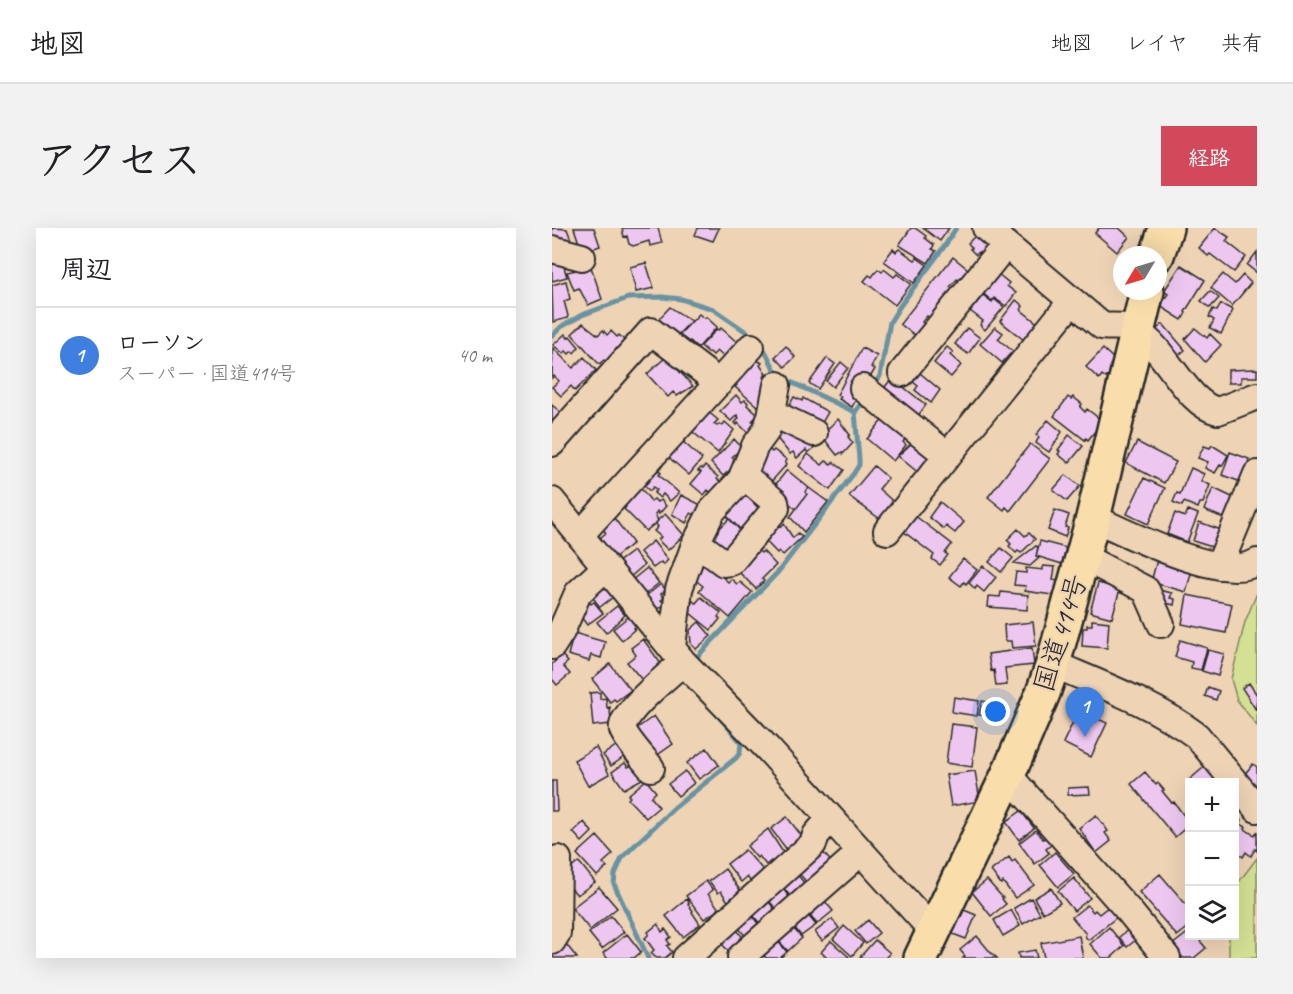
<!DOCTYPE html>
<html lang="ja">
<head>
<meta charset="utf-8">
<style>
  body { margin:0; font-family:Caveat,"Klee One",sans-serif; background:#f2f2f2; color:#202124 }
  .controls { position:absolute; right:18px; bottom:18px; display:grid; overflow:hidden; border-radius:0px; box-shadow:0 6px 24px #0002 }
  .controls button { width:54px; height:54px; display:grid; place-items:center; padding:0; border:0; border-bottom:2px solid #e0e0e0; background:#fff; color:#202124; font:30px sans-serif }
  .compass { position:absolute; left:561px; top:18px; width:54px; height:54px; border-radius:50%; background:#fff; box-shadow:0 6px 24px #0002; rotate:232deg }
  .you { position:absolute; left:444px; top:484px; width:21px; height:21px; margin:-15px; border:4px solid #fff; border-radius:50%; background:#1a73e8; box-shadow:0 0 0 9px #1a73e833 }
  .badge { display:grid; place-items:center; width:39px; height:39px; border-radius:50%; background:#d1495b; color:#fff; font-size:20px; font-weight:700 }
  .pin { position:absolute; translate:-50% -50px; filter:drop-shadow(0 2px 3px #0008) }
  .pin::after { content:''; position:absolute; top:32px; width:21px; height:18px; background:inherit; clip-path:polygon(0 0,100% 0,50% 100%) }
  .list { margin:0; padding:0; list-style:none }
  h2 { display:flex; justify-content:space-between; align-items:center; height:78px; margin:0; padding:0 24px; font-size:26px }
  h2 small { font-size:20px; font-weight:400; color:#757577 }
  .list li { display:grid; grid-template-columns:39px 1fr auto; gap:18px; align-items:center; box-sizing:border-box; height:96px; padding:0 24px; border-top:2px solid #e0e0e0 }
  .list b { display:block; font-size:22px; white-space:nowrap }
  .list p { margin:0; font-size:20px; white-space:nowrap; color:#757577 }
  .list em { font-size:20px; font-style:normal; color:#757577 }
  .icon { flex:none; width:33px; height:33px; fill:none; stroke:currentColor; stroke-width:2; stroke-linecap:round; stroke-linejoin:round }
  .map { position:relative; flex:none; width:705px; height:730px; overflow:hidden; border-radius:0px }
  header { display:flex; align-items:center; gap:36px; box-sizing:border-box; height:84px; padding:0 30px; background:#fff; border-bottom:2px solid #e0e0e0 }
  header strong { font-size:28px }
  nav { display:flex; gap:33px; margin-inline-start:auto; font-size:21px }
  .intro { display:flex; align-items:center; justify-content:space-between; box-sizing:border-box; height:144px; padding:0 36px }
  h1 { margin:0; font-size:42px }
  .button { padding:15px 27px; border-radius:0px; background:#d1495b; color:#fff; font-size:21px; font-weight:700 }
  main { display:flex; gap:36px; padding:0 36px }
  aside { flex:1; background:#fff; border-radius:0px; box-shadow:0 6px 24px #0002 }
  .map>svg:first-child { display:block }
  .green { fill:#d4e093; stroke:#80865f; stroke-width:1.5 }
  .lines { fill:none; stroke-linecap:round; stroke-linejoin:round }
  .stream { stroke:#6893a3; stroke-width:5 }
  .building { fill:#eec7f0; stroke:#2b2b2b; stroke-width:1.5 }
  .minor-casing { stroke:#2b2b2b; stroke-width:30 }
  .highway-casing { stroke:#2b2b2b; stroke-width:38 }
  .minor { stroke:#eed3b5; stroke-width:26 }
  .highway { stroke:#f9deab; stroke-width:33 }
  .labels { text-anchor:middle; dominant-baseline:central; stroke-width:4.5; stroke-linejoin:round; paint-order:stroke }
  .street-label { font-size:28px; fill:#2b2b2b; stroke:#eed3b5 }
</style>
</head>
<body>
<header>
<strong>地図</strong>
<nav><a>地図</a><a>レイヤ</a><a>共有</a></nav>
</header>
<div class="intro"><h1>アクセス</h1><a class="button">経路</a></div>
<main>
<aside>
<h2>周辺<small></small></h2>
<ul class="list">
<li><span class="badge" style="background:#3f7fe0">1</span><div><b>ローソン</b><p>スーパー · 国道414号</p></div><em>40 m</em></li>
</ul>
</aside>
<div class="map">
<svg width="705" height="730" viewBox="0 0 705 730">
  <rect width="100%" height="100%" fill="#eed3b5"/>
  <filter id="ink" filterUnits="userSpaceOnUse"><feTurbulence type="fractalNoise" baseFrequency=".0167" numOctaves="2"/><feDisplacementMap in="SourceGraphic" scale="12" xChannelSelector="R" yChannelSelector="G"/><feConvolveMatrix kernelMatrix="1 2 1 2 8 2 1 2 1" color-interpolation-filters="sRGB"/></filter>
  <g filter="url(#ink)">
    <path class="green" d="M705 365V498L685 472 679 451 693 394Z
      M705 630V730H677V708H682L683 659Z"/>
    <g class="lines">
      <path class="stream" d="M0 108 9 99 30 87 76 70 110 69 129 71 161 81 196 105 213 123 226 148 303 184
        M320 160 328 148 338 94 348 78 394 16 404 0
        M140 434 226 344 302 245 307 237V231L303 184 313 170
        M96 730 62 656 63 646 70 630 82 618 122 580 184 530 188 525 189 514 162 483"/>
    </g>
    <path class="building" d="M0 0 15 1 21 17 0 14Z
      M22 0H42L48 18 30 24Z
      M70 0H106L110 15 98 18 97 13 81 18 77 16 75 8 72 9Z
      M146 0H167L161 13 143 7Z
      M359 0H363L374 8 373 10 382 17 380 21 384 23 376 35 347 17Z
      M371 0H397L388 13Z
      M547 0H567L577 9 565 24 543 5Z
      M663 0 677 9 674 13 694 29 682 44 658 26 656 28 647 20Z
      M425 6 442 19 433 30 427 24 424 27 418 21 420 20 416 15Z
      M341 21 344 24 347 21 363 32 365 30 375 37 362 55 332 33Z
      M705 24V45L695 37Z
      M9 29 15 49 0 53V32Z
      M401 29 417 42 408 54 405 51 398 59 401 61 378 90 375 88 370 94 373 97 364 108 348 96Z
      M94 35 102 60 84 64 78 39Z
      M629 37 653 52 633 84 634 85 630 92 608 78 616 66 612 63Z
      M39 39 50 71 36 77 27 60 22 62 15 44Z
      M326 41 330 44 332 41 342 49 345 46 359 56 343 77 312 53 317 47 320 49Z
      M445 45 457 55 455 58 464 65 454 78 442 70 440 73 427 62Z
      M671 46 683 56 691 47 699 55 680 78 659 60Z
      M14 53 18 71 12 73 16 88 15 90 1 94 0 57Z
      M658 63 667 70 658 80 649 73Z
      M431 67 440 74 442 71 452 79 433 102 428 97 431 93 418 83Z
      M464 72 471 78 469 82 489 98 477 116 448 93Z
      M669 76 681 82 669 106 658 100 662 92 657 89 661 81 665 83Z
      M118 79 139 93 122 111 104 94Z
      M147 86 152 90 154 89 165 99 146 120 138 113 136 116 127 107Z
      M31 95 46 107 51 102 55 107 59 103 65 109 67 107 75 115 55 135 52 132 47 136 20 106Z
      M611 96 633 122 621 132 600 105Z
      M443 99 451 105 446 111 463 125 460 129 458 126 450 135 428 116Z
      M169 100 186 115 172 129 165 123 161 127 158 124 157 125 149 118 165 101 167 102Z
      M415 100 428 110 416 126 403 116Z
      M643 100 655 110 658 106 669 117 653 134 633 111Z
      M13 106 16 110 18 108 27 119 22 125 20 123 17 126 14 123 11 125 1 117Z
      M234 118 243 129 233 139 223 129Z
      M395 119 401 124 398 127 409 137 399 149 382 135Z
      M1 120 21 140 32 129 44 142 23 163 19 158 9 168 0 159 7 153 2 148 0 150Z
      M310 120 325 128 319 139 323 141 316 153 306 148 298 161 307 166 300 179 287 171 289 169 285 167Z
      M551 121 563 132 558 137 562 141 554 150 550 147 547 151 534 139Z
      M114 129 141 158 125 168 121 164 116 169 95 146Z
      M200 129 210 135 208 137 214 146 211 149 217 154 210 179 207 176 205 178 183 159 185 157 180 153Z
      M275 130 283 136 266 161 257 155Z
      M289 134 296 140 281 159 274 153Z
      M705 141V149H689V155H676V142Z
      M368 145 388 162 379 175 363 162 366 158 361 154Z
      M340 150 374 177 362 193 329 164Z
      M184 167 190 174 193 172 196 175 195 177 206 187 200 193 206 195 196 205 186 195 185 197 183 195 187 190 185 187 179 193 168 183Z
      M242 169 250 173 251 170 276 184 267 200 235 182Z
      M516 169 519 171 521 169 530 176 528 179 533 184 535 181 549 192 546 196 547 198 536 212 534 210 533 212 502 188Z
      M0 177 12 187 0 201Z
      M154 182 166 192 162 196 165 198 167 196 170 198 173 194 182 202 166 225 136 200Z
      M332 190 355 209 351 214 354 217 341 233 315 211Z
      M286 191 298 207 296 209 301 215 291 226 290 224 285 227 269 207Z
      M496 192 510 204 497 224 484 215 487 209 484 207Z
      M236 198 255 212 262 220 256 225 254 222 245 230 241 224 238 226 223 208Z
      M517 207 531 218 517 235 506 226 508 223 506 222Z
      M128 211 150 231 137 247 114 227Z
      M182 211 190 220 180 229 185 236 171 248 159 235Z
      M362 213 367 217 365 220 380 233 368 246 346 228Z
      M585 214 624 234 612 255 574 235Z
      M478 216 498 231 458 283 454 279 452 282 436 269Z
      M660 217 676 227 670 238 668 237 663 245 653 240 656 234 646 230 652 218 658 220Z
      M215 219 220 224 222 222 235 232 233 235 235 236 218 255 202 241Z
      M678 224 697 231 696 235 699 236 689 254 670 247Z
      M256 226 270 237 274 233 279 236 281 234 292 242 278 262 247 238Z
      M153 238 166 249 165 251 170 255 167 260 164 258 159 265 156 262 152 267 139 256 149 244 146 243 149 240 151 241Z
      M322 238 336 250 327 261 345 277 332 294 297 268Z
      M104 240 109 245 107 247 127 265 118 273 111 266 108 270 102 265 105 262 101 259 98 263 92 258 98 252 95 249Z
      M639 240 652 246 649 253 658 257 651 275H648L646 280 632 274 630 278 621 274 625 265 628 266Z
      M235 242 257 260 253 264 255 266 244 281 220 261Z
      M514 247 528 258 515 273 501 262Z
      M592 250 613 260 596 296 575 286Z
      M87 258 99 273 102 271 105 274 109 272 114 278 107 286 105 283 103 286 106 293 94 303 72 281 74 279 71 275Z
      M257 260 276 274 252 304 238 289 255 266 253 264Z
      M661 260 682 270 674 291 652 282Z
      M192 265 210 284 191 304 172 285Z
      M129 267 151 278 146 289 139 285 134 295 120 286Z
      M388 274 412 294 403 305 394 298 392 301 377 289Z
      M503 282 517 287 513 299 516 300 513 309 496 302Z
      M636 282 646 286 635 314 615 306 623 285 633 289Z
      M358 284 400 316 393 325 396 327 388 337 380 331 382 327 347 300Z
      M113 286 132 307 116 322 106 312 109 309 102 303 106 299 104 296 106 292Z
      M62 290 81 315 62 330 50 316 49 309 54 305 50 300Z
      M177 291 191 305 171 324 158 310Z
      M224 294 229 299 232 296 241 310 246 305 250 309 231 327 227 323 225 325 209 308Z
      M647 294 669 302 663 320 641 313Z
      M466 301 473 308 477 305 483 311 469 325 466 323 464 325 457 318 459 316 455 312Z
      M101 313 116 332 111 337 109 334 101 340 88 324Z
      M488 313 514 320 510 336 484 328Z
      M484 318 486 319 484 328 487 330 478 338 462 335Z
      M449 320 461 330 449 344 437 334Z
      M205 322 209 325 211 323 224 337 210 351 212 353 204 361 188 345 187 342Z
      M81 323 92 337 77 350 65 335Z
      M411 331 425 342 414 356 412 354 409 358 397 349Z
      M605 332 640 342 634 364 599 354Z
      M154 334 176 354 179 351 185 356 188 354 200 364 178 390 147 363 151 358 141 350Z
      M431 338 444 349 432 364 425 358 423 361 417 355Z
      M491 338 503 339 501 352 509 353 507 368 473 363 474 358 462 357 464 344 474 345V340L491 342Z
      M95 340 107 355 92 367 80 352Z
      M51 353 61 369 48 379 35 362Z
      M546 355 568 361 560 390 538 384Z
      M109 356 114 362 109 366 112 370 109 372 113 376 105 382 94 368Z
      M607 362 620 365 618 370 623 371 622 377 610 374Z
      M449 364 476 367 475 382 436 379 437 368 448 369Z
      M635 367 680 376 674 405 630 396Z
      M149 369 169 385 166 389 168 391 159 402 138 385 139 383 135 380 141 373 144 375Z
      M35 371 39 376 42 374 51 385 35 397 23 381Z
      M65 378 73 387 54 405 45 394Z
      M80 386 87 395 82 400 83 401 70 412 61 401Z
      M540 392 557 394 555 420 530 418 531 400H535V397H540Z
      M147 394 159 408 144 421 139 416 138 402Z
      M481 394 484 418 460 420 459 413H453L452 397Z
      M22 405 53 414 49 430 39 427 37 433 16 427Z
      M91 411 112 440 97 451 95 448 90 452 75 434 84 427 79 420Z
      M628 412 655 420 649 442 639 440 640 434 623 429Z
      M480 420 482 437 453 440 455 457 444 458 442 442 439 443 436 426Z
      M656 422 672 426 666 448 650 443Z
      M10 427 16 434 11 438 18 446 5 457 0 451V436Z
      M58 436 79 462 64 473 62 471 58 474 40 451Z
      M697 455 705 467 704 482 690 460Z
      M656 459 667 463 664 472 653 468Z
      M48 464V471L54 470 55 480 58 479 59 496 41 498 38 465Z
      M402 469 427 473 425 488 400 484Z
      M430 473 447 476 445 490 427 487Z
      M527 482 555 495 539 529 511 515Z
      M102 488 121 516 104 528 80 504Z
      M399 496 425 499 420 539 394 535Z
      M68 515 79 531 75 533 72 529 59 538 51 527Z
      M44 519 57 546 36 558 22 532Z
      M155 520 167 537 147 551 135 535Z
      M73 535 76 539 80 537 90 551 72 561 60 544Z
      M657 535 673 554H639L637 552Z
      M701 536 705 539V560L691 548Z
      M133 543 142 555 126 568 116 556Z
      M423 543 428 573 399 578 394 547Z
      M593 544 604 557 606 555 612 562 610 563 620 575 622 574 638 596 623 609 579 556Z
      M94 552 104 564 99 569 107 579 94 590 76 571 78 569 76 567Z
      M0 553H4L5 583H0Z
      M537 559 538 566 516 567V560Z
      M469 583 482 600 467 612 454 594Z
      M544 587 556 603 553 605 559 613 544 625 527 600Z
      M235 589 252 611 236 623 219 601Z
      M682 589 689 592 687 595 694 599 693 601 702 607 705 604V623L703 621 699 628 694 624 691 629 684 624 682 627Z
      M32 594 40 604 30 614 21 604Z
      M216 601 232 626 220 635 219 633 214 637 207 628 205 630 195 618Z
      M484 602 491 611 495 609 501 615 494 621 497 625 483 636 467 615Z
      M45 608 61 626 51 635 55 639 45 648 25 626Z
      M267 620 283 638 259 659 243 641Z
      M193 622 212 643 199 654 195 649 189 654 175 636Z
      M503 624 522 646 506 659 488 637Z
      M457 629 460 634 463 632 482 657 463 670 451 654 449 656 439 643Z
      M27 634 43 654 25 667 14 654 13 645Z
      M173 641 190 665 177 675 169 663 166 665 157 653Z
      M243 644 254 657 239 669 228 656Z
      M608 646 638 681V698L625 708 587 664Z
      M522 650 538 670 522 683 506 663Z
      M435 652 451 670 450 671 454 676 439 688 420 664Z
      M154 653 161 662 156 666 167 681 152 691 134 668Z
      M228 657 238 670 224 681 214 669Z
      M47 659 65 680 38 702 20 680Z
      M499 660 508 675 491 685 482 670Z
      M214 670 224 683 208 696 198 683Z
      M479 670 488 686 471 696 462 680Z
      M135 671 137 675 136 676 141 683 140 684 148 696 131 709 114 688Z
      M271 671 281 683 265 696 255 684Z
      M535 677 541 684 543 682 547 686 556 679 565 689 536 712 533 708 534 706 520 689Z
      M412 682 424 687 414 711 401 706Z
      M459 682 468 698 451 708 442 692Z
      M197 684 208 698 194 709 183 695Z
      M254 685 264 697 249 708 240 696Z
      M59 688 72 704 50 721 37 705Z
      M280 691 287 700 270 713 263 704Z
      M316 692 327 705 314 716 303 703Z
      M106 696 110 704 113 701 119 709 115 712 118 716 115 718 120 724 113 730H104L99 725 102 722 93 710 97 706 96 704Z
      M182 698 192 711 176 723 166 711Z
      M239 698 250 710 236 723 224 710Z
      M292 698 311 715 300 728 281 711Z
      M557 699 572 718 559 730H550L538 716Z
      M577 701 585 711 575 719 567 709Z
      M638 703V708H652L648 713 654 720 642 730H631L620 717Z
      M75 706 89 724 82 730H55L51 725Z
      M425 708 439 725 445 730H411L413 728 408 722Z
      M527 708 531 730H492L489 715Z
      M224 711 235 724 228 730H214L209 724Z
      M323 712 338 725 333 730H309L308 729Z
      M279 713 297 729 296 730H275L269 724Z
      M14 716 25 730H2L0 727Z
      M483 722 485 730H467L466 725Z"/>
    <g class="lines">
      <defs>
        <path id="minor" d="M434 0 550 98C558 99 566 98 574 99 611 109 630 175 666 183L705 168
          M0 21 30 29
          M350 145 454 16
          M311 160 395 227
          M220 185 262 205
          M0 215 99 103 167 155
          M0 273 131 434 216 521 381 703
          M541 290C576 305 670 355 705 334
          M335 303 520 73
          M28 307 199 119
          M144 314 172 335 179 334 224 280 223 274 191 247
          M531 329 594 362 609 396
          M667 338 705 246
          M0 418 9 404 26 365 54 339
          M120 419 127 361 142 319 160 283 189 252 203 218 214 203 219 188 225 157
          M501 436C550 457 602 476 645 508L705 581
          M99 540C93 532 74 511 71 502 66 487 119 445 131 434
          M456 547 577 683 615 730
          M0 713 5 705 6 631
          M189 729 309 624
          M134 730 261 616 264 607 278 591"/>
        <path id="highway" d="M605 27 614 0
          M369 730 456 547 491 465 501 436 541 290 595 63"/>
      </defs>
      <use href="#minor" class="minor-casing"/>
      <use href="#highway" class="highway-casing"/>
      <use href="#minor" class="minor"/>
      <use href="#highway" class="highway"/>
    </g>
  </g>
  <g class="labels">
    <g class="street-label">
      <text transform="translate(508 405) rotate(-73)">国道414号</text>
    </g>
  </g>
</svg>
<div class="controls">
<button>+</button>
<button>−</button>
<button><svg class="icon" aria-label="layers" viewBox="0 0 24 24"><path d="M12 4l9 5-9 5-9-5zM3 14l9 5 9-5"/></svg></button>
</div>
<svg class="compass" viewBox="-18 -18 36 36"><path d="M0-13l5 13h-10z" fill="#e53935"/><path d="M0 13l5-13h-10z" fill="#757577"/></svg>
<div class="you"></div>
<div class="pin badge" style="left:533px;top:509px;background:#3f7fe0">1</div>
</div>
</main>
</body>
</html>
